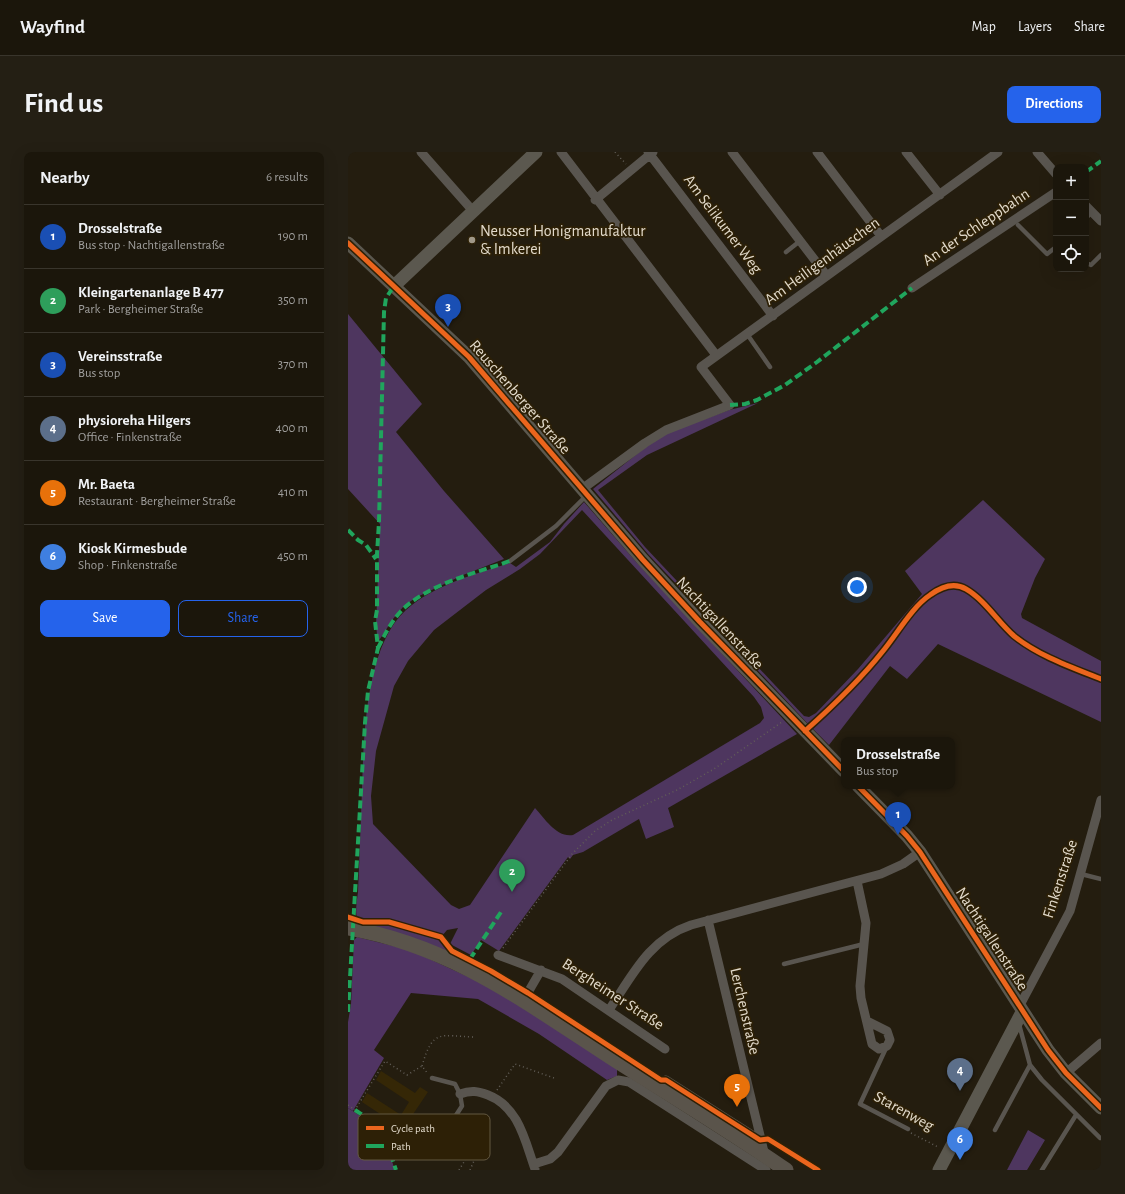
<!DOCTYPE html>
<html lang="en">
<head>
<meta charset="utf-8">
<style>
  body { margin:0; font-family:"Alegreya Sans",sans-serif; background:#241f14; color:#f1f3f6 }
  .controls { position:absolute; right:12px; top:12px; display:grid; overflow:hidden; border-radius:8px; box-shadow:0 4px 16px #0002 }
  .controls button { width:36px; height:36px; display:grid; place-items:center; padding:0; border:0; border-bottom:1px solid #39352c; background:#1b160b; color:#f1f3f6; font:20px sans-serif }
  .you { position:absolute; left:509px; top:435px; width:14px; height:14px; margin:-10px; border:3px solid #fff; border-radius:50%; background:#1a73e8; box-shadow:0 0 0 6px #1a73e833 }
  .badge { display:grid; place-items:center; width:26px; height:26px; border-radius:50%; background:#2563eb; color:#fff; font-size:13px; font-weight:700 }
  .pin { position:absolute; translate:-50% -33px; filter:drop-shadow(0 1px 2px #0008) }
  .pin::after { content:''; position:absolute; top:21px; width:14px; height:12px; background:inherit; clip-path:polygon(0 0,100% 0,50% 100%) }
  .popup { position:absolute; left:493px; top:585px; width:114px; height:52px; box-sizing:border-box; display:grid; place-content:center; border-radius:8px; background:#1b160b; filter:drop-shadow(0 1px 3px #0005); font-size:13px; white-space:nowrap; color:#a09f9d }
  .popup b { font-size:15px; color:#f1f3f6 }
  .popup::after { content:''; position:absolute; left:50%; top:100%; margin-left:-8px; border:8px solid transparent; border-top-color:#1b160b }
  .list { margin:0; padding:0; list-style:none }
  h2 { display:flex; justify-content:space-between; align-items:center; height:52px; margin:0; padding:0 16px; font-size:17px }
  h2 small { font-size:13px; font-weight:400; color:#a09f9d }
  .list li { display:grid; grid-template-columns:26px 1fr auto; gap:12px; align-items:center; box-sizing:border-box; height:64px; padding:0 16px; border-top:1px solid #39352c }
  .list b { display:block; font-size:15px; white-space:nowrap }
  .list p { margin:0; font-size:13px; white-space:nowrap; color:#a09f9d }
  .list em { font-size:13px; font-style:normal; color:#a09f9d }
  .actions { display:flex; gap:8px; padding:12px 16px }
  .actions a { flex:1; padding:9px 0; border:1px solid #2563eb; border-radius:8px; text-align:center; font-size:14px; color:#2563eb }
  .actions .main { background:#2563eb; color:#fff }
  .icon { flex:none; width:22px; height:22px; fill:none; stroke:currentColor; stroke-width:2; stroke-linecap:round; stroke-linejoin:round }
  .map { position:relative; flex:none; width:753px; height:1018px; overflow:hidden; border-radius:8px }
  header { display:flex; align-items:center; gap:24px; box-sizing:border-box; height:56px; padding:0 20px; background:#1b160b; border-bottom:1px solid #39352c }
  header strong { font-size:19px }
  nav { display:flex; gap:22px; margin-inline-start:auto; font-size:14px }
  .intro { display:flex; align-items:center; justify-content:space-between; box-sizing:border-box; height:96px; padding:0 24px }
  h1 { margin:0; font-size:28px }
  .button { padding:10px 18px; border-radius:8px; background:#2563eb; color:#fff; font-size:14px; font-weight:700 }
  main { display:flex; gap:24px; padding:0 24px }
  aside { flex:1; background:#1b160b; border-radius:8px; box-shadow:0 4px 16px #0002 }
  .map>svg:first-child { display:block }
  .built { fill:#352706 }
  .green { fill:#4e365f; fill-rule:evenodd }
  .forest { fill:#503463 }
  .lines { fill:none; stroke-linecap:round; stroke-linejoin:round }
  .path { stroke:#625e58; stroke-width:1.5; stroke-dasharray:1 3; stroke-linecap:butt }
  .lane { stroke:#59554f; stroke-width:4.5 }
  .street { stroke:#59554f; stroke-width:9 }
  .secondary { stroke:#5b584f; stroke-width:13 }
  .primary { stroke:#5a544b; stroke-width:15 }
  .quiet { stroke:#20a55d; stroke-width:4; stroke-dasharray:8 4; stroke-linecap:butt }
  .cycleway-casing { stroke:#2d2006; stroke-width:8 }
  .cycleway { stroke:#eb651d; stroke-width:5 }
  .poi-dot { fill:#a09889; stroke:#2d2006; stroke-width:1.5 }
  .labels { text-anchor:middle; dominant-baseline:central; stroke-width:3.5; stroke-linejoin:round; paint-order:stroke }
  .street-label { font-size:16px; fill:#e2dacb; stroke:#2d2006 }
  .poi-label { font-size:16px; fill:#e2dacb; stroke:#2d2006; text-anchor:start }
  .key { fill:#2d2006; stroke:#635841; stroke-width:1 }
  .key-label { font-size:11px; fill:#e2dacb }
</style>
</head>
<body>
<header>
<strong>Wayfind</strong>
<nav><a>Map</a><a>Layers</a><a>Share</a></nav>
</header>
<div class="intro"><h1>Find us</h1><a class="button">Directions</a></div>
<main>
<aside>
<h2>Nearby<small>6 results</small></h2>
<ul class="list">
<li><span class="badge" style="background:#1a4fb4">1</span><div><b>Drosselstraße</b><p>Bus stop · Nachtigallenstraße</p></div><em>190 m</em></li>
<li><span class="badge" style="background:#2e9e5b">2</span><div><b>Kleingartenanlage B 477</b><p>Park · Bergheimer Straße</p></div><em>350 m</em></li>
<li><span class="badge" style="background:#1a4fb4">3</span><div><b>Vereinsstraße</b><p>Bus stop</p></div><em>370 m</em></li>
<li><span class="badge" style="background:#5c6f8a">4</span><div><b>physioreha Hilgers</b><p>Office · Finkenstraße</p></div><em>400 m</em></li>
<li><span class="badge" style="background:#e8710a">5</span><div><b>Mr. Baeta</b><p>Restaurant · Bergheimer Straße</p></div><em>410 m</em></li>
<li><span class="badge" style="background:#3f7fe0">6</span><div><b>Kiosk Kirmesbude</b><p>Shop · Finkenstraße</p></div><em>450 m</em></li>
</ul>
<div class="actions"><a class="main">Save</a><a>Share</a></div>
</aside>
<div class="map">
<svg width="753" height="1018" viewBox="0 0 753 1018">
  <rect width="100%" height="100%" fill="#241d0f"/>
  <path class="built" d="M33 919 67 941 72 935 80 940 55 977 14 950 19 941 53 963 61 950 28 928Z"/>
  <path class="green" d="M0 162 74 252 48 280 96 339 156 407 115 423 67 446 55 455 45 467 30 490 28 474 32 372 0 337Z
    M410 251 299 303 250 338 297 395 456 564 461 565 468 561 510 517 574 442 557 419 635 348 697 407 687 426 673 462 674 466 753 509V570L590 492 559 527 542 514 481 593 463 575 472 566 470 565 461 573 300 402 245 337 299 294 319 281 381 258Z
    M236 350 290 412 449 582 320 656 326 675 298 687 291 667 235 700 225 703 222 707 220 705 151 799 133 788 123 803 102 792 110 776 99 778 94 784 40 768 9 767C7 759 9 748 10 740 11 715 12 689 13 664 16 605 12 500 58 458 84 434 129 421 162 411L168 415 202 390 216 372ZM234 358 406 545 413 555 416 566 412 571 225 683C209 686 197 667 187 656L122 753 111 757 103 753 25 672 23 644 28 599 46 534 60 509 86 478 138 438 172 417 192 402Z
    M32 771 93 787 102 800 141 819 171 838 15 772Z
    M0 956 33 977 47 1018H0Z
    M680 978 697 988 679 1018H659Z"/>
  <path class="forest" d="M9 785 62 798 138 833 269 914V924L259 928 191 882 130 847 63 841 26 898 36 906 5 959 0 956V870L3 852 6 788Z"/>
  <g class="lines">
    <path class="path" d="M267 0 278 12
      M155 796 224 702 247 679 264 668 329 638 366 617 434 570
      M74 914C85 876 92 884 127 885
      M149 938 167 912 206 926
      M0 953 7 958 37 909 59 923 74 914 80 922
      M563 981 590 995
      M73 1006 97 971
      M111 1018 126 994
      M122 1018 132 995"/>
    <path class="lane" d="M738 66 744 60
      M670 73 699 102 708 95
      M438 100 452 89
      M738 111 743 113 753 103
      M399 182 422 215
      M162 409 208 374 238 344
      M733 722 753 727
      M436 812 516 792
      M671 872 682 913 694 928 752 986
      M539 894 512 952 560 977
      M84 926 107 932 112 942 114 954 103 971 130 989
      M647 978 682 913
      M694 1018 728 963"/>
    <path class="street" d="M73 0 125 59
      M213 0 368 203
      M300 0 425 164
      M384 0 479 124
      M469 0 533 84
      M558 0 592 43
      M689 0 708 22
      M247 48 305 0
      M738 54 753 69
      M564 136 708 40
      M234 337 297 291 318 278 382 253 353 215 650 0
      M509 729 518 771 512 834 513 846 524 892 531 897 539 894 542 888 539 879 519 869
      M360 768 417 1004
      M150 803 214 827 317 897
      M175 849 193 818
      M671 855 722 759 753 648
      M261 858C284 824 301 787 343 773L533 722 555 712 572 700
      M718 921 753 891
      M318 928 412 988
      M112 942C123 938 130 939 140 943 171 955 177 989 187 1017
      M186 1012 202 1007 210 1000 258 934 270 928 281 930 418 1018"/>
    <path class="secondary" d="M0 91 121 205 295 408 352 470 496 619
      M46 134 188 0
      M510 634 559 684 572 700 700 898 718 921 753 956
      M591 1018 674 860"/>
    <path class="primary" d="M0 776C105 794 180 852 267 908 324 944 382 979 438 1018"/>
    <path class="quiet" d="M738 20 753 9
      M382 253 397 252 409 248 437 233 469 210 564 136
      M0 378 10 388 18 393 28 407
      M30 496C37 482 44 468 55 457 83 431 128 421 162 409
      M122 807 153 760
      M0 860 17 571 20 539 30 496 27 469 29 458V402L31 370 36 160 38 146 46 134
      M7 958 34 976 48 1018"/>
    <defs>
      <path id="cycleway" d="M0 91 121 205 295 408 352 470 496 619
        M457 579C485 554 512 528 535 499 549 482 564 455 582 443 593 435 606 430 618 437 637 448 650 470 666 484 691 504 723 515 753 527
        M510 634 559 684 572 700 700 898 718 921 753 956
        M0 765 15 770H41L93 785 104 799 143 819 180 841 313 928H318L412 988 420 987 470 1018"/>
    </defs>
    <use href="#cycleway" class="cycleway-casing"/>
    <use href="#cycleway" class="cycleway"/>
  </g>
  <circle class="poi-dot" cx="124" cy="88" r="4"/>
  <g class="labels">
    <g class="street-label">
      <text transform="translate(375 72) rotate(53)">Am Selikumer Weg</text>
      <text transform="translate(628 75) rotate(-34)">An der Schleppbahn</text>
      <text transform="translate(474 109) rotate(-36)">Am Heiligenhäuschen</text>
      <text transform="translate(172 245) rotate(49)">Reuschenberger Straße</text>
      <text transform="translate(372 471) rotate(47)">Nachtigallenstraße</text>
      <text transform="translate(712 727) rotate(-72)">Finkenstraße</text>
      <text transform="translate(644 787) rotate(57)">Nachtigallenstraße</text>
      <text transform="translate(265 842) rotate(33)">Bergheimer Straße</text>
      <text transform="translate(397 859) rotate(77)">Lerchenstraße</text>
      <text transform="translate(556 959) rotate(29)">Starenweg</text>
    </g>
    <g class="poi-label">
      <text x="132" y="79">Neusser Honigmanufaktur<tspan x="132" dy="18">&amp; Imkerei</tspan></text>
    </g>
  </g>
  <rect x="10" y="962" width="132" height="46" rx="6" class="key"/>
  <rect x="18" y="974" width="18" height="4" fill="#eb651d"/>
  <rect x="18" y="992" width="18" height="4" fill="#20a55d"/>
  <g class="key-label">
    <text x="43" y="980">Cycle path</text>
    <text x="43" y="998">Path</text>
  </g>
</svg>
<div class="controls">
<button>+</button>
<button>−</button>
<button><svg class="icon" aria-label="locate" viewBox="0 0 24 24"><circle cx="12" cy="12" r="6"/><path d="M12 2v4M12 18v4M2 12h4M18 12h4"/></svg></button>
</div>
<div class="you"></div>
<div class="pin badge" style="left:550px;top:683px;background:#1a4fb4">1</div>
<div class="popup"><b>Drosselstraße</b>Bus stop</div>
<div class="pin badge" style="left:164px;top:740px;background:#2e9e5b">2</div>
<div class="pin badge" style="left:100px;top:175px;background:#1a4fb4">3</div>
<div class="pin badge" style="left:612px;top:939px;background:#5c6f8a">4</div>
<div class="pin badge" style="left:389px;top:955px;background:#e8710a">5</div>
<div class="pin badge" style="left:612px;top:1008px;background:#3f7fe0">6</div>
</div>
</main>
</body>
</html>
